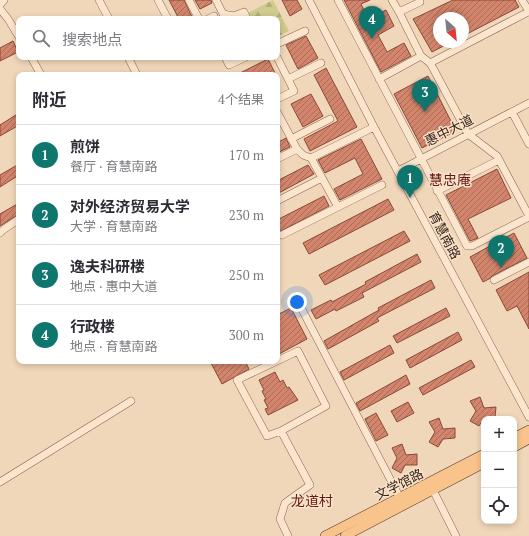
<!DOCTYPE html>
<html lang="zh">
<head>
<meta charset="utf-8">
<style>
  body { margin:0; font-family:"PT Serif","Noto Sans SC",serif; background:#f7f7f7; color:#2b2b33 }
  .controls { position:absolute; right:12px; bottom:12px; display:grid; overflow:hidden; border-radius:8px; box-shadow:0 2px 6px #0003 }
  .controls button { width:36px; height:36px; display:grid; place-items:center; padding:0; border:0; border-bottom:1px solid #e1e1e2; background:#fff; color:#2b2b33; font:20px sans-serif }
  .compass { position:absolute; left:433px; top:12px; width:36px; height:36px; border-radius:50%; background:#fff; box-shadow:0 2px 6px #0003; rotate:153deg }
  .you { position:absolute; left:297px; top:302px; width:14px; height:14px; margin:-10px; border:3px solid #fff; border-radius:50%; background:#1a73e8; box-shadow:0 0 0 6px #1a73e833 }
  .badge { display:grid; place-items:center; width:26px; height:26px; border-radius:50%; background:#0f766e; color:#fff; font-size:13px; font-weight:700 }
  .pin { position:absolute; translate:-50% -33px; filter:drop-shadow(0 1px 2px #0008) }
  .pin::after { content:''; position:absolute; top:21px; width:14px; height:12px; background:inherit; clip-path:polygon(0 0,100% 0,50% 100%) }
  .list { margin:0; padding:0; list-style:none }
  h2 { display:flex; justify-content:space-between; align-items:center; height:52px; margin:0; padding:0 16px; font-size:17px }
  h2 small { font-size:13px; font-weight:400; color:#7c7c81 }
  .list li { display:grid; grid-template-columns:26px 1fr auto; gap:12px; align-items:center; box-sizing:border-box; height:60px; padding:0 16px; border-top:1px solid #e1e1e2 }
  .list b { display:block; font-size:15px; white-space:nowrap }
  .list p { margin:0; font-size:13px; white-space:nowrap; color:#7c7c81 }
  .list em { font-size:13px; font-style:normal; color:#7c7c81 }
  .icon { flex:none; width:22px; height:22px; fill:none; stroke:currentColor; stroke-width:2; stroke-linecap:round; stroke-linejoin:round }
  .map { position:relative; flex:none; width:529px; height:536px; overflow:hidden }
  .search { position:absolute; background:#fff; box-shadow:0 2px 6px #0003; left:16px; top:16px; width:264px; height:44px; display:flex; align-items:center; gap:10px; box-sizing:border-box; padding:0 14px; border-radius:8px; color:#7c7c81; font-size:15px }
  .panel { position:absolute; background:#fff; box-shadow:0 2px 6px #0003; left:16px; top:72px; width:264px; height:292px; border-radius:8px }
  .map>svg:first-child { display:block }
  .forest { fill:url(#forest-firs) }
  .building { fill:url(#building-hatch); stroke:#894937 }
  .lines { fill:none; stroke-linecap:round; stroke-linejoin:round }
  .minor-casing { stroke:#886653; stroke-width:8 }
  .major-casing { stroke:#553528; stroke-width:10 }
  .minor { stroke:#fbe5cd; stroke-width:7 }
  .major { stroke:#f9c48c; stroke-width:9 }
  .labels { text-anchor:middle; dominant-baseline:central; stroke-width:3; stroke-linejoin:round; paint-order:stroke }
  .street-label { font-size:13px; fill:#362219; stroke:#f8e2c9 }
  .neighbourhood-label { font-size:14px; fill:#651916; stroke:#f8e2c9 }
</style>
</head>
<body>
<div class="map">
<svg width="529" height="536" viewBox="0 0 529 536">
  <defs>
    <pattern id="forest-firs" width="22" height="20" patternUnits="userSpaceOnUse"><rect width="22" height="20" fill="#cfcb8d"/><path d="M5 1l3.5 6h-7zM16 11l3.5 6h-7z" fill="#b2ae79"/></pattern>
    <pattern id="building-hatch" width="6" height="6" patternUnits="userSpaceOnUse"><rect width="6" height="6" fill="#d2856c"/><path d="M-1 1l2-2M0 6l6-6M5 7l2-2" fill="none" stroke="#ab6c58"/></pattern>
  </defs>
  <rect width="100%" height="100%" fill="#f1d7b9"/>
  <path class="forest" d="M273 0 289 31 277 37V19H249L246 14Z"/>
  <path class="building" d="M169 0H184L193 19H179Z
    M195 0H211L212 3 200 9Z
    M282 0H297L302 9 290 16Z
    M344 0H370L361 4 368 19 386 10 394 26 378 35 387 52 404 43 411 56 381 72Z
    M453 0H515L519 7 463 36V18H439V42H451L432 52 413 19Z
    M306 36 318 58 298 69 286 45Z
    M13 41 18 52 0 61V48Z
    M268 59 276 75H236Z
    M326 68 357 127 310 151 304 139 338 121 314 75Z
    M428 76 456 131 422 148 394 94Z
    M311 94 323 116 303 127 291 104Z
    M19 113V125L0 136V125Z
    M286 138 290 147 277 153V143Z
    M361 139 382 179 340 200 334 189 363 174 355 158 325 173 318 160Z
    M19 164V175L0 187V175Z
    M308 165 314 174 277 194V181Z
    M497 169 511 198 468 219 478 238 470 241 446 195Z
    M324 196 329 206 279 232 277 229V220Z
    M388 199 394 210 309 254 303 243Z
    M19 203V214L0 226V214Z
    M404 231 410 241 325 285 319 275Z
    M514 233 527 258 492 276 489 279 483 282 470 257Z
    M417 254 421 262 362 293 364 297 336 311 335 309 316 319 311 310 331 300 332 302 366 284 365 282Z
    M529 272V329L517 306 507 311 496 290Z
    M431 280 435 288 377 318 379 321 328 349 324 341 379 310 378 308Z
    M291 308 307 339 279 354 277 349V315Z
    M446 308 450 316 397 343 393 336Z
    M458 332 462 340 410 368 406 360Z
    M390 345 394 353 344 380 340 372Z
    M471 360 475 367 423 395 419 388Z
    M210 361H245L249 369 222 384Z
    M275 372 280 382 283 380 287 388 289 387 298 400 268 415 265 409 268 408 264 400 266 399 262 391 264 390 259 380Z
    M406 375 410 384 360 411 356 403Z
    M480 397 484 408 496 407 495 417 484 418 479 426 470 421 476 411 470 401Z
    M408 402 414 413 397 422 391 411Z
    M376 413 388 435 376 441 365 419Z
    M439 418 443 429 455 428V438L443 439 438 447 429 442 435 432 429 422Z
    M402 444 406 455 417 454V465H405L401 473 392 468 397 458 392 448Z"/>
  <g class="lines">
    <defs>
      <path id="minor" d="M99 0 109 19
        M158 0 168 19
        M189 0 199 19
        M216 0 223 14 234 16 244 12 247 19
        M309 0 374 127 529 417
        M338 0 467 246H472L529 217
        M392 0 399 12
        M419 0 420 2 399 12 421 56 430 63 434 70 468 134 497 156 529 216
        M522 0 529 11
        M0 5 4 0
        M0 9 8 19 19 37
        M208 19 214 16
        M277 44 305 31
        M31 57 41 75
        M128 57 137 75
        M225 57 229 65 246 57
        M277 57 294 91 277 99
        M430 63 528 12
        M288 79 321 63
        M379 79 421 56
        M277 112 297 149 303 155 311 158
        M512 112 529 144
        M374 127 311 158 338 207 382 185
        M291 139 330 119
        M277 159 297 149
        M398 171 529 103
        M437 191 499 160
        M277 201 322 178
        M0 233 3 230 19 219
        M282 235 338 207
        M494 280 529 262
        M296 298 400 498
        M298 351 326 406 281 431 267 436 237 380Z
        M281 431 310 485 285 503 280 519 288 536
        M0 482 131 401
        M433 490 456 536"/>
      <path id="major" d="M514 438 529 430
        M514 447 529 439
        M325 536 484 454
        M345 536 484 463"/>
    </defs>
    <use href="#minor" class="minor-casing"/>
    <use href="#major" class="major-casing"/>
    <use href="#minor" class="minor"/>
    <use href="#major" class="major"/>
  </g>
  <g class="labels">
    <g class="street-label">
      <text transform="translate(449 130) rotate(-27)">惠中大道</text>
      <text transform="translate(445 235) rotate(62)">育慧南路</text>
      <text transform="translate(399 484) rotate(-27)">文学馆路</text>
    </g>
    <g class="neighbourhood-label">
      <text x="450" y="179">慧忠庵</text>
      <text x="312" y="500">龙道村</text>
    </g>
  </g>
</svg>
<div class="controls">
<button>+</button>
<button>−</button>
<button><svg class="icon" aria-label="locate" viewBox="0 0 24 24"><circle cx="12" cy="12" r="6"/><path d="M12 2v4M12 18v4M2 12h4M18 12h4"/></svg></button>
</div>
<svg class="compass" viewBox="-18 -18 36 36"><path d="M0-13l5 13h-10z" fill="#e53935"/><path d="M0 13l5-13h-10z" fill="#7c7c81"/></svg>
<div class="you"></div>
<div class="pin badge" style="left:410px;top:198px">1</div>
<div class="pin badge" style="left:501px;top:268px">2</div>
<div class="pin badge" style="left:425px;top:112px">3</div>
<div class="pin badge" style="left:372px;top:39px">4</div>
<div class="search"><svg class="icon" aria-label="search" viewBox="0 0 24 24"><circle cx="10" cy="10" r="6"/><path d="M15 15l6 6"/></svg>搜索地点</div>
<section class="panel">
<h2>附近<small>4个结果</small></h2>
<ul class="list">
<li><span class="badge">1</span><div><b>煎饼</b><p>餐厅 · 育慧南路</p></div><em>170 m</em></li>
<li><span class="badge">2</span><div><b>对外经济贸易大学</b><p>大学 · 育慧南路</p></div><em>230 m</em></li>
<li><span class="badge">3</span><div><b>逸夫科研楼</b><p>地点 · 惠中大道</p></div><em>250 m</em></li>
<li><span class="badge">4</span><div><b>行政楼</b><p>地点 · 育慧南路</p></div><em>300 m</em></li>
</ul>
</section>
</div>
</body>
</html>
